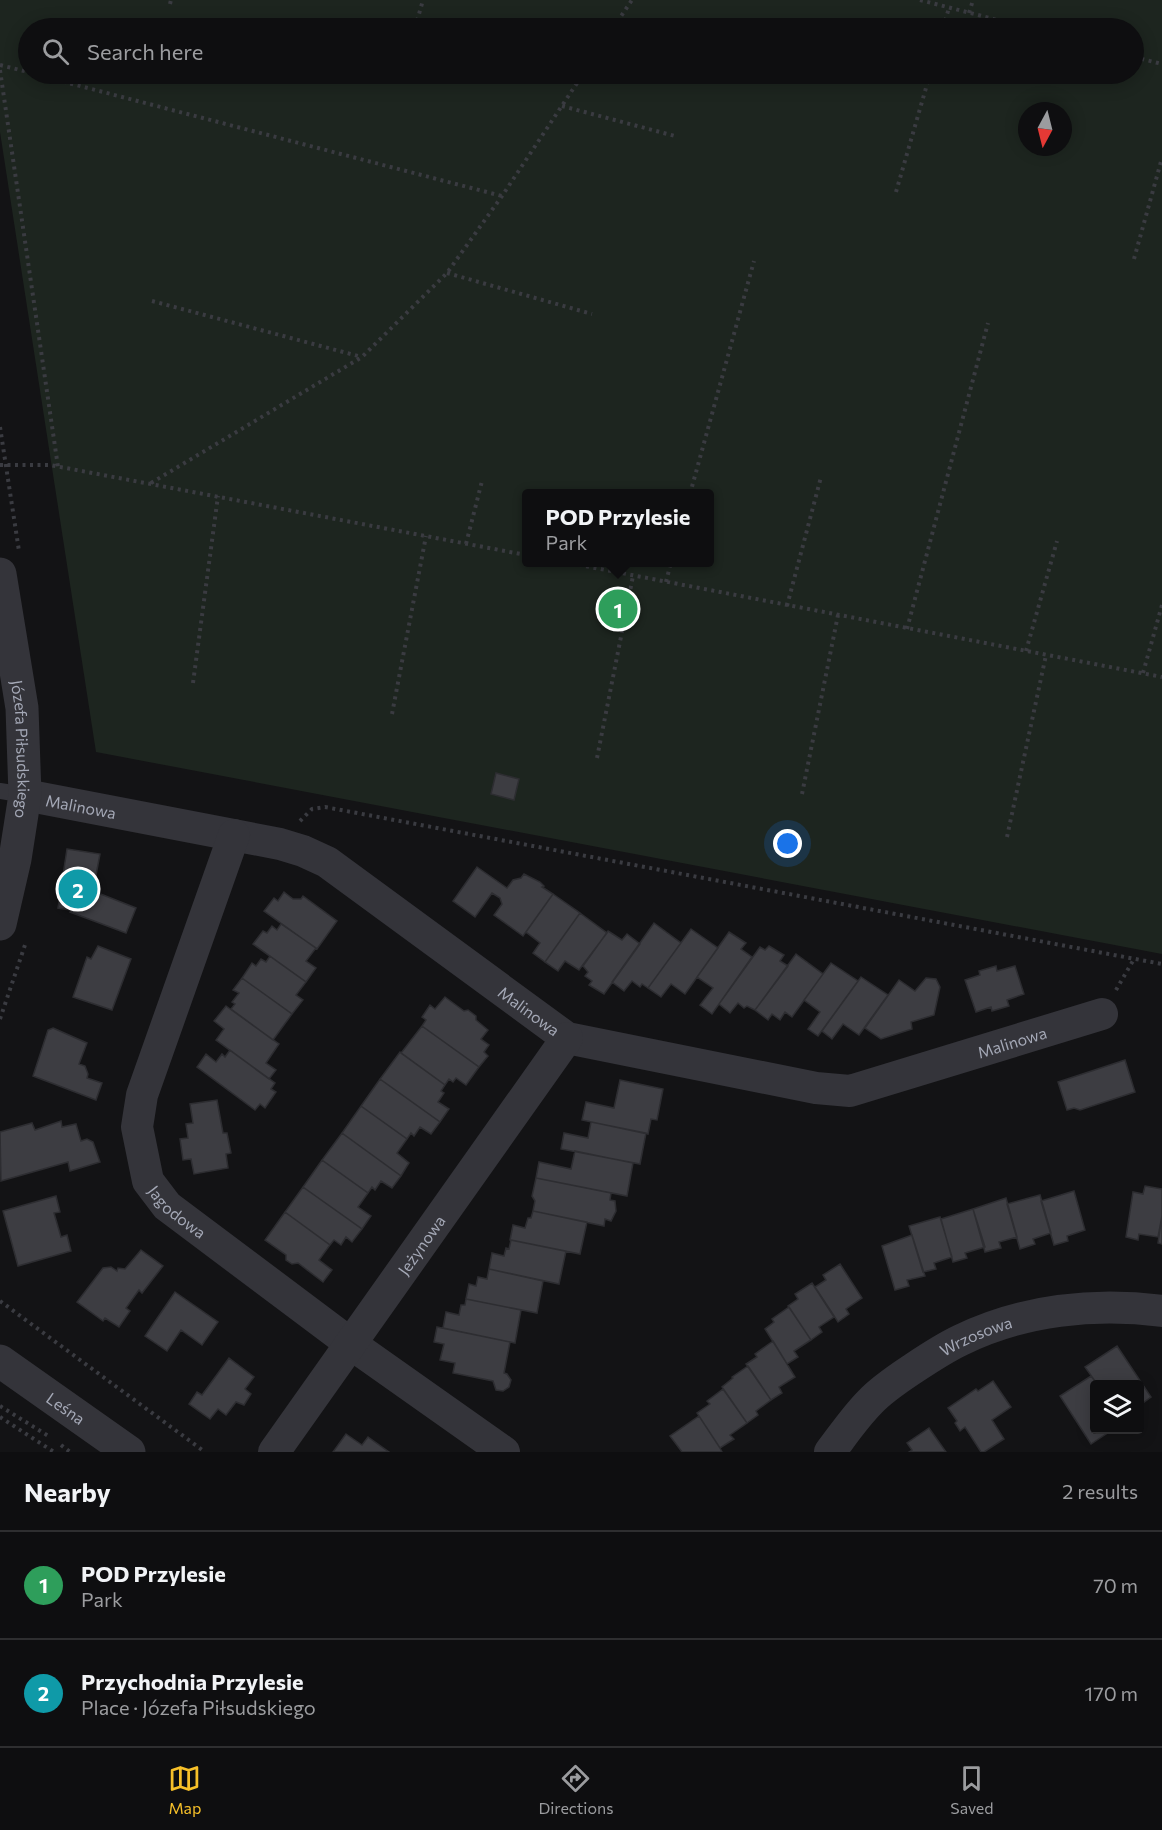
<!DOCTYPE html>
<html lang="en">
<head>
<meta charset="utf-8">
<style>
  body { margin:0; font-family:Commissioner,sans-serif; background:#171719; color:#f1f3f6 }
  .controls { position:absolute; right:18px; bottom:18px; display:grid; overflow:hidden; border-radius:6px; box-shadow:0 3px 15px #0003 }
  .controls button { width:54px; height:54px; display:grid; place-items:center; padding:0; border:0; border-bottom:2px solid #2e2e30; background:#0e0e10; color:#f1f3f6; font:30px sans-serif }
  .compass { position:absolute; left:1018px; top:102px; width:54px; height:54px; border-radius:50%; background:#0e0e10; box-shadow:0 3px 15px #0003; rotate:187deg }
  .you { position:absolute; left:788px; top:844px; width:21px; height:21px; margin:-15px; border:4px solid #fff; border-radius:50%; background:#1a73e8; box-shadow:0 0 0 9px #1a73e833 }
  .badge { display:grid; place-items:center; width:39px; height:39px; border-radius:50%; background:#f7c029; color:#fff; font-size:20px; font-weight:700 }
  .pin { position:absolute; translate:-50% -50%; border:3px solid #fff; box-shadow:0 2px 6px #0006 }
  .popup { position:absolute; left:522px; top:489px; width:192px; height:78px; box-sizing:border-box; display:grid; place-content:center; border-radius:6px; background:#0e0e10; filter:drop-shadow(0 2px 4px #0005); font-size:20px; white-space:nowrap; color:#9b9c9f }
  .popup b { font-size:22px; color:#f1f3f6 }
  .popup::after { content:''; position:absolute; left:50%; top:100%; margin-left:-12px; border:12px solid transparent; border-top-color:#0e0e10 }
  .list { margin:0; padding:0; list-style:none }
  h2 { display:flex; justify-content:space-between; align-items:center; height:78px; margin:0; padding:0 24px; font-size:26px }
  h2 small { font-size:20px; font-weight:400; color:#9b9c9f }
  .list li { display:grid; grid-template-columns:39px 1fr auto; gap:18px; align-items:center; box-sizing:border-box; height:108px; padding:0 24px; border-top:2px solid #2e2e30 }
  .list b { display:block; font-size:22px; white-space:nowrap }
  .list p { margin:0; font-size:20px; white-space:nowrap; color:#9b9c9f }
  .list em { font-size:20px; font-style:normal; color:#9b9c9f }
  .icon { flex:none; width:33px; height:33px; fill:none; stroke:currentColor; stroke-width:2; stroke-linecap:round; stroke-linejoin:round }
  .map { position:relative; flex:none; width:1162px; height:1452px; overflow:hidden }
  .search { position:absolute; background:#0e0e10; box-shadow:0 3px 15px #0003; left:18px; right:18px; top:18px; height:66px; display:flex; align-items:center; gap:15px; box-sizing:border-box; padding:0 21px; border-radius:33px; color:#9b9c9f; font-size:22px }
  .sheet { height:294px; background:#0e0e10 }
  nav { display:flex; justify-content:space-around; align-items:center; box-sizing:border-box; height:84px; border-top:2px solid #2e2e30; background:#0e0e10; font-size:16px; color:#9b9c9f }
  nav a { display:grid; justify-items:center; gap:3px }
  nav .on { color:#f7c029 }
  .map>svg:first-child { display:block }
  .green { fill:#1d251f; fill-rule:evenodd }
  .building { fill:#3d3d42; stroke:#2d2d31; stroke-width:1.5 }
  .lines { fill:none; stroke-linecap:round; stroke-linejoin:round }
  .path { stroke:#3a3b41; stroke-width:4; stroke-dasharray:3 4.5; stroke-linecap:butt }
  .service { stroke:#34343a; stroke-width:16 }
  .minor { stroke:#34343a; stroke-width:32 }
  .tertiary { stroke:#34343a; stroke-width:33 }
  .labels { text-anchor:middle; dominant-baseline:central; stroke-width:4.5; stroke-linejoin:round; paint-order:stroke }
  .street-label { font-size:16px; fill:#a4a8b6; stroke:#0e0e10 }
</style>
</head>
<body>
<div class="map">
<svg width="1162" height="1452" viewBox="0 0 1162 1452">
  <rect width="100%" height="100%" fill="#131315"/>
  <path class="green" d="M0 0H1162V954L96 752 0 132ZM28 28H1134V74H28ZM1027 111H1063V147H1027ZM526 494H710V562H526Z"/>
  <path class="building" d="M496 773 519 779 514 800 491 794Z
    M67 849 100 854 93 891 136 908 126 933 70 912 71 910 58 908Z
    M477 867 507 888 513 880 521 878 524 874 540 882 544 886 542 887 553 894 523 936 494 915 502 904 500 898 492 893 475 917 453 901Z
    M284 892 293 899H301L303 896 337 921 317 949 264 911 274 898 278 901Z
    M553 894 580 913 545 962 533 953 540 943 526 932Z
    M580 913 607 933 579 970 565 961 558 971 545 962Z
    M654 923 681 943 648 988 642 984 640 987 632 981 624 991 612 982Z
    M281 924 316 948 306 961 316 968 306 982 253 944 263 931 267 933 272 926 277 930Z
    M691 929 718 948 685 994 671 984 661 997 648 988Z
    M608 931 622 940 627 934 640 944 604 994 589 985 592 981 585 976 588 972 583 966Z
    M729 932 746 943 741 949 752 957 712 1014 700 1005 713 988 697 977Z
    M98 946 131 959 112 1010 73 997 87 957 91 959Z
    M769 946 784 955 780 961 788 966 755 1010 747 1006 744 1008 738 1003 730 1013 719 1004 760 947 765 950Z
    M796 954 823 974 792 1017 785 1012 780 1020 772 1014 768 1020 755 1010Z
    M270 956 306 982 296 995 303 1000 292 1014 242 978 252 963 256 966 261 959 266 962Z
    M831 963 858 981 818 1036 808 1029 820 1012 804 1000Z
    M996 966 997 971 1015 966 1024 994 1007 1000 1009 1006 992 1011 991 1007 976 1012 965 980 980 975 979 971Z
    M861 977 888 995 859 1035 843 1024 832 1039 822 1031Z
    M242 978 292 1014 273 1040 231 1009 235 1004 232 1002 239 993 233 990Z
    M926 978 936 979 940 987 934 1015 911 1022 912 1029 881 1039 865 1028 899 980 915 991Z
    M445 997 464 1011 468 1010 476 1016V1020L488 1030 481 1039 489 1045 484 1052 488 1056 479 1067 422 1026 426 1020 422 1017 430 1005 435 1009Z
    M226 1006 279 1044 266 1063 276 1070 269 1079 216 1040 224 1029 214 1021Z
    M422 1026 479 1067 466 1085 456 1078 453 1082 449 1079 445 1085 401 1053Z
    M53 1028 87 1043 79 1064 85 1066 88 1074 87 1078 102 1083 96 1100 33 1076 48 1030Z
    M230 1050 275 1083 271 1089 276 1092 265 1108 260 1104 255 1110 197 1067 206 1054 216 1062 222 1054 225 1057Z
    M400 1052 445 1085 441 1091 444 1093 438 1102 449 1109 440 1122 380 1079Z
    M1125 1060 1135 1092 1080 1110 1074 1108 1067 1110 1058 1082Z
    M380 1079 440 1122 431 1134 420 1127 414 1136 411 1133 407 1139 361 1106Z
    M620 1080 663 1089 657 1120 651 1119 648 1134 582 1120 586 1102 614 1108Z
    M217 1100 223 1133H227L231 1153 226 1154 228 1168 194 1174 191 1159 183 1160 180 1139 188 1138 186 1124 193 1123 190 1104Z
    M361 1106 407 1139 397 1153 409 1163 401 1176 342 1133Z
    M61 1121 62 1127 76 1124 81 1141 87 1139 93 1142 100 1162 70 1171 68 1162 1 1181 0 1132 32 1123 35 1130Z
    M591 1122 646 1133 640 1164 561 1149 564 1133 588 1138Z
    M342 1133 401 1176 392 1188 381 1181 375 1190 372 1187 368 1193 322 1160Z
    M575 1151 633 1163 627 1196 536 1178 539 1162 571 1169Z
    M322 1160 368 1193 358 1207 371 1216 362 1229 303 1187Z
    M536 1178 611 1193 610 1200 615 1201 616 1211 611 1221 605 1219 604 1226 533 1211 535 1201 532 1196Z
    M1145 1186 1162 1189V1216L1158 1237 1139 1234 1138 1240 1126 1237 1133 1192 1143 1194Z
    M303 1187 362 1229 352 1242 346 1237 341 1245 334 1240 330 1245 285 1212Z
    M1074 1191 1085 1230 1067 1236 1068 1241 1054 1245 1041 1201Z
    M1040 1195 1051 1233 1033 1239 1035 1244 1020 1249 1007 1204Z
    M56 1196 60 1212 54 1213 61 1237 67 1235 71 1251 18 1266 3 1211Z
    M1006 1198 1017 1237 999 1242 1001 1248 985 1252 973 1209Z
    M973 1209 985 1247 965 1253 967 1258 953 1262 941 1219Z
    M533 1211 587 1222 580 1254 510 1240 513 1225 525 1228 528 1218H531Z
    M285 1212 330 1245 319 1260 332 1270 323 1282 298 1263 292 1264 286 1260V1255L265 1240Z
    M1162 1216V1244L1158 1243Z
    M940 1217 952 1257 934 1263 936 1269 923 1272 909 1226Z
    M912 1235 925 1276 907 1280 909 1286 895 1290 882 1246Z
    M511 1240 566 1251 559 1284 489 1269 492 1253 504 1256 506 1248 509 1249Z
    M141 1250 163 1266 142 1293 139 1290 126 1308 130 1311 119 1327 105 1318 103 1321 77 1302 103 1268 111 1267 117 1271 118 1268 125 1269Z
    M840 1264 862 1298 846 1309 849 1314 838 1322 815 1287 826 1280 823 1275Z
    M489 1269 543 1281 537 1313 466 1299 469 1284 476 1286 478 1277 487 1279Z
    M812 1283 834 1317 819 1327 822 1332 811 1340 788 1306 798 1299 795 1294Z
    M175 1292 218 1322 202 1345 181 1330 167 1351 145 1336Z
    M466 1299 521 1310 515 1343 443 1328 446 1312 459 1315 461 1305H465Z
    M789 1307 811 1340 794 1351 798 1357 787 1364 765 1329 774 1322 772 1319Z
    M437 1327 510 1342 504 1373 507 1374 511 1380 509 1387 503 1391 496 1390 493 1381 453 1373 455 1363 440 1360 444 1344 434 1342Z
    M773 1341 795 1377 779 1387 782 1393 771 1400 746 1364 757 1357 755 1354Z
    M1117 1346 1151 1397 1140 1405V1384H1097L1085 1367Z
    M229 1358 254 1377 245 1389 251 1394 244 1405 236 1402 226 1415 218 1409 210 1419 189 1404 197 1392 202 1395Z
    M748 1366 771 1400 756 1411 758 1415 747 1423 722 1387 733 1378 732 1377Z
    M1091 1376 1097 1384H1094V1430H1112L1091 1444 1060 1396Z
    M993 1381 1011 1407 992 1420 1004 1439 984 1452H981L965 1427 960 1431 955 1423 957 1421 948 1408 976 1389 978 1391Z
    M723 1389 747 1423 730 1435 734 1439 720 1448 697 1413 710 1404 707 1401Z
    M699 1416 720 1448 722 1452H682L670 1436Z
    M929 1428 946 1452H909L912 1450 907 1443Z
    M346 1434 362 1445 368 1437 389 1452H333Z"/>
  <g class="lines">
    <path class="path" d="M920 0 1028 28
      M170 4 171 0
      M969 13 973 0
      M415 28 423 0
      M613 28 632 0
      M943 28 949 8
      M1134 57 1162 64
      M0 65 28 72
      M0 70 58 467
      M34 74 502 196
      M562 106 675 136
      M896 192 930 74
      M1134 259 1162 158
      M447 273 592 314
      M152 301 362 357
      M0 427 19 551
      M0 465H50L526 555
      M151 483 362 357 447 273 502 196 583 74
      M690 494 754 261
      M466 544 482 481
      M564 562 1162 677
      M666 582 671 562
      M787 606 821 477
      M907 629 988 323
      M1026 651 1057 541
      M1143 673 1162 605
      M193 683 218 496
      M392 714 426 536
      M597 758 633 576
      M802 794 838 615
      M300 821 312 809 325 807 1162 964
      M1007 837 1046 655
      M1116 990 1134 959
      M0 1019 26 942
      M0 1301 205 1452
      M0 1406 50 1437
      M0 1417 54 1452
      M61 1445 70 1452"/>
    <path class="service" d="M0 791 25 795"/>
    <g class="minor">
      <path id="s1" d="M25 795 280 844 303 851 327 862 567 1038 816 1088 850 1091 1102 1014"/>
      <path id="s2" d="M234 835 142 1095 137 1127 148 1181 167 1206 351 1344 504 1452"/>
      <path id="s3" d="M274 1452 567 1038"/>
      <path id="s4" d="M830 1452C843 1435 855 1417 870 1402 882 1389 899 1378 914 1368 929 1358 944 1348 961 1340 1022 1310 1095 1302 1162 1311"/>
    </g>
    <g class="tertiary">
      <path id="s5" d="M0 574 22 708 25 795 15 859 0 924"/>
      <path id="s6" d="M0 1361 129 1452"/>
    </g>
  </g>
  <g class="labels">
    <g class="street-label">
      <text stroke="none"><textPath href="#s5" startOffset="177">Józefa Piłsudskiego</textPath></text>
      <text stroke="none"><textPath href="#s1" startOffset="57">Malinowa</textPath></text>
      <text stroke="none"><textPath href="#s1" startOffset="561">Malinowa</textPath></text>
      <text stroke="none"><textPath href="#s1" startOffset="1065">Malinowa</textPath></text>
      <text stroke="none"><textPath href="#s2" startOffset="406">Jagodowa</textPath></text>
      <text stroke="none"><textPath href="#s3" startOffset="254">Jeżynowa</textPath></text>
      <text stroke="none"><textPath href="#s4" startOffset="190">Wrzosowa</textPath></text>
      <text stroke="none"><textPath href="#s6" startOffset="81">Leśna</textPath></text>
    </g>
  </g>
</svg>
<div class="controls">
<button><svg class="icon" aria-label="layers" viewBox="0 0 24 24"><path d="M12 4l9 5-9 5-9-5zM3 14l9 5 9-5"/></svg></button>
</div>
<svg class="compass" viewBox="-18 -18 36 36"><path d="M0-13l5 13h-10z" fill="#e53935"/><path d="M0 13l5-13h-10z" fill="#9b9c9f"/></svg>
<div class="you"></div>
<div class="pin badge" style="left:618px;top:609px;background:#2e9e5b">1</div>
<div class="popup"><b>POD Przylesie</b>Park</div>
<div class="pin badge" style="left:78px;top:889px;background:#0f9aa8">2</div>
<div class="search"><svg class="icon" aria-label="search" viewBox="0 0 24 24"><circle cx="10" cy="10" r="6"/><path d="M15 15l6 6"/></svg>Search here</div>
</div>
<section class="sheet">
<h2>Nearby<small>2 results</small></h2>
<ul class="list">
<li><span class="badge" style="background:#2e9e5b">1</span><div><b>POD Przylesie</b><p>Park</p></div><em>70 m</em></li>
<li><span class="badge" style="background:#0f9aa8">2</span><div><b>Przychodnia Przylesie</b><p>Place · Józefa Piłsudskiego</p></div><em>170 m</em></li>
</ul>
</section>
<nav>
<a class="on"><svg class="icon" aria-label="map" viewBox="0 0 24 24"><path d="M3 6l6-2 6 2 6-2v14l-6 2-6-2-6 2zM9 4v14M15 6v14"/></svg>Map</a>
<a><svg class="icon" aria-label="directions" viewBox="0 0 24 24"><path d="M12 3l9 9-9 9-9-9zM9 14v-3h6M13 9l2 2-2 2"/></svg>Directions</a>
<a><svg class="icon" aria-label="saved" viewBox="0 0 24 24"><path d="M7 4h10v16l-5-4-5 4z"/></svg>Saved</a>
</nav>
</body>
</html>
